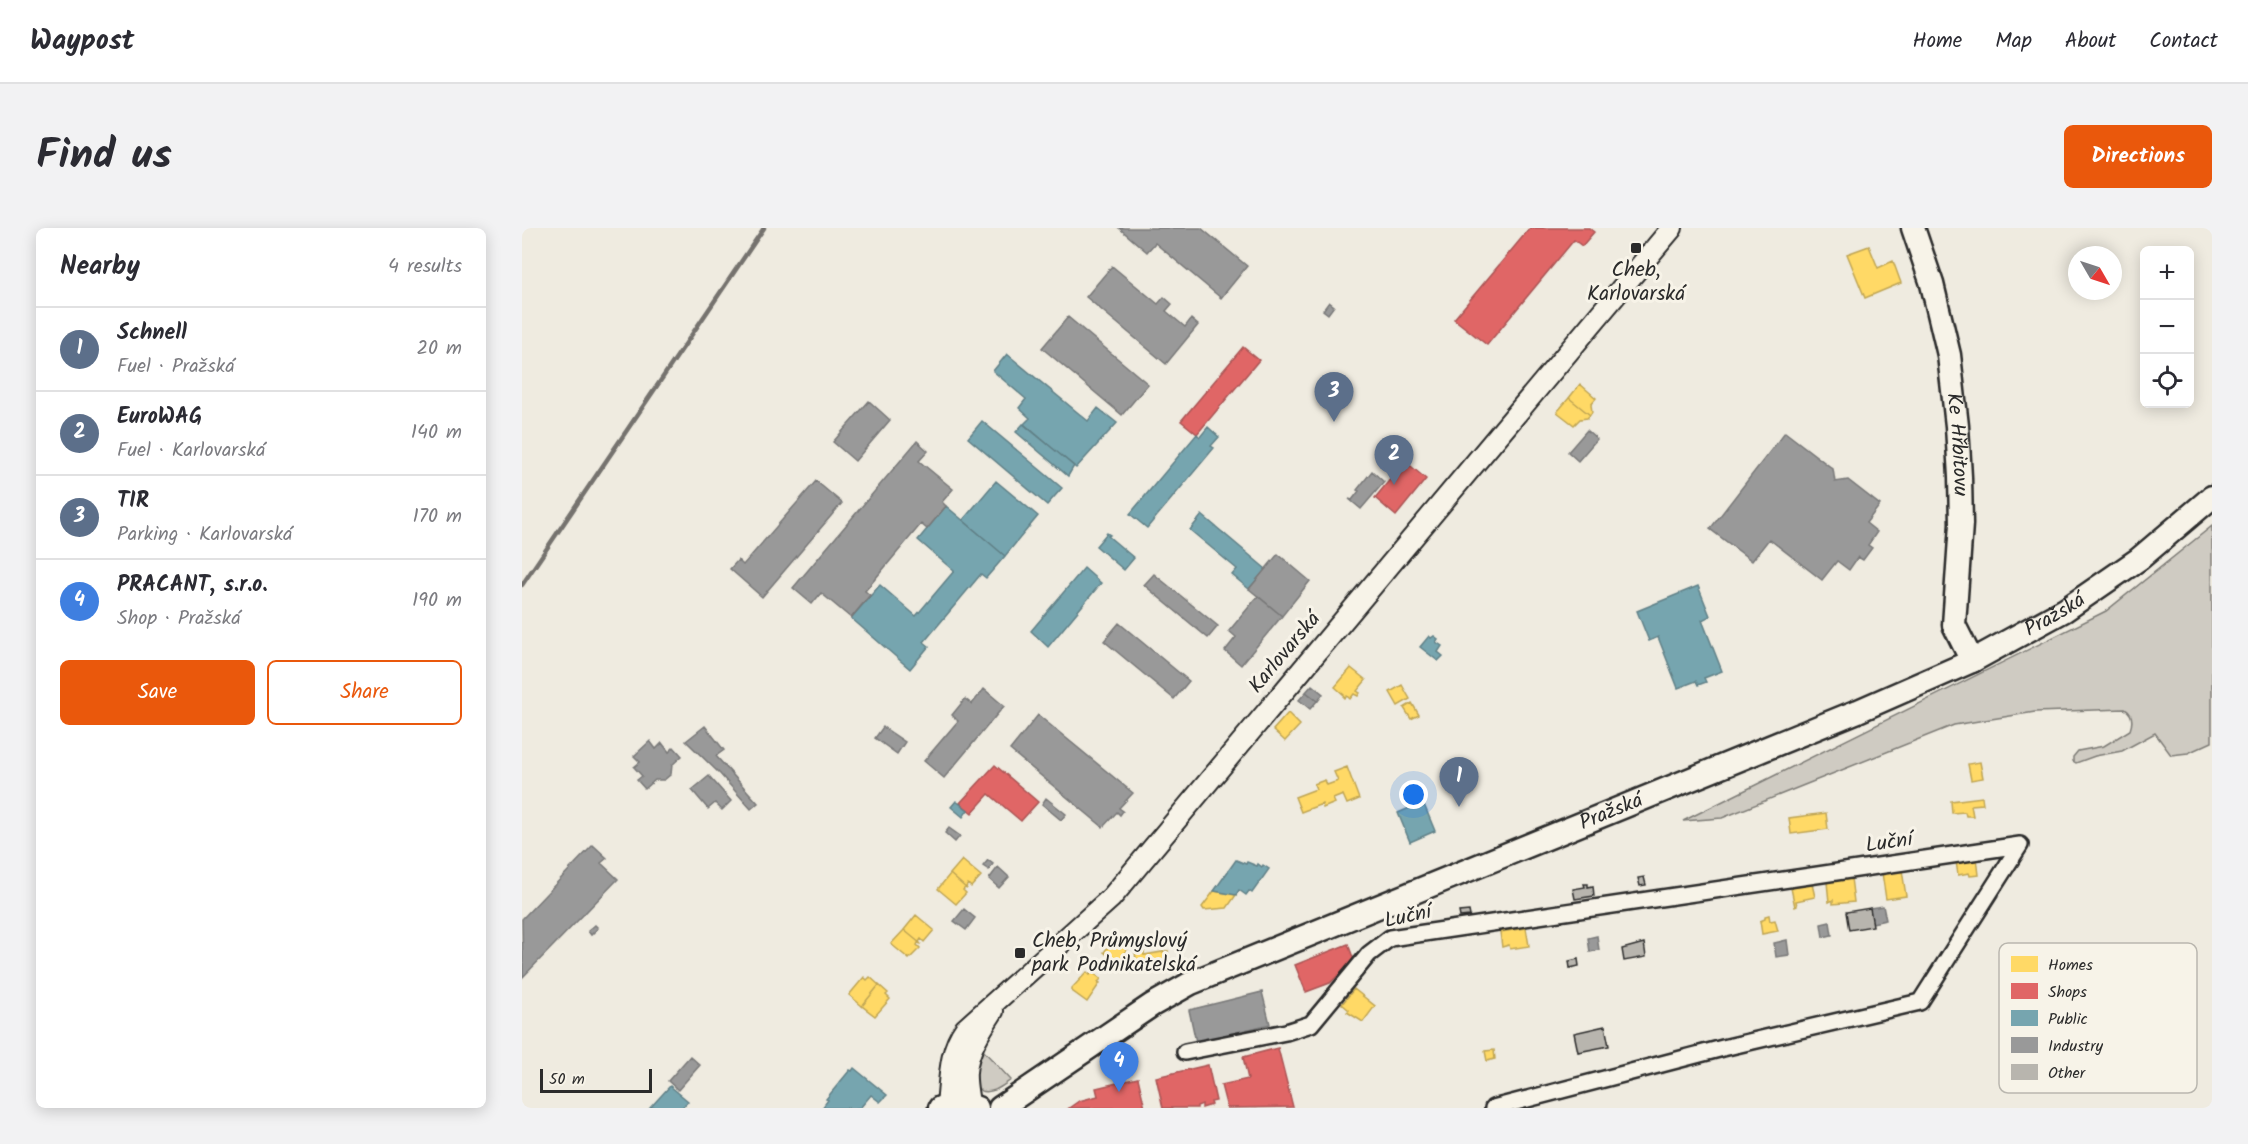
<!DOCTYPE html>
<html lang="en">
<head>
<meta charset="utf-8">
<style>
  body { margin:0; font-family:Kalam,sans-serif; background:#f2f2f3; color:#2b2b33 }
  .controls { position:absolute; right:18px; top:18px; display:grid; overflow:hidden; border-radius:9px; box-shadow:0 3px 15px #0003 }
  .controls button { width:54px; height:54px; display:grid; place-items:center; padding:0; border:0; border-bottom:2px solid #e1e1e2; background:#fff; color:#2b2b33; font:30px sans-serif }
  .compass { position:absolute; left:1546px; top:18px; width:54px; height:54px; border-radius:50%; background:#fff; box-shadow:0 3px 15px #0003; rotate:129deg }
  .scale { position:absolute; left:18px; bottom:15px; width:112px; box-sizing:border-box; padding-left:6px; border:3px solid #2b2b2b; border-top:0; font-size:16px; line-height:21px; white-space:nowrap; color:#2b2b2b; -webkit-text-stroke:4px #f7f3e8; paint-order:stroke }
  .you { position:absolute; left:892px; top:567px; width:21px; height:21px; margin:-15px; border:4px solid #fff; border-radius:50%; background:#1a73e8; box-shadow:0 0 0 9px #1a73e833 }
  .badge { display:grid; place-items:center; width:39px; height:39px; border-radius:50%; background:#ea580c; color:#fff; font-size:20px; font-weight:700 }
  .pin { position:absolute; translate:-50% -50px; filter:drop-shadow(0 2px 3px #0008) }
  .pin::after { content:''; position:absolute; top:32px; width:21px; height:18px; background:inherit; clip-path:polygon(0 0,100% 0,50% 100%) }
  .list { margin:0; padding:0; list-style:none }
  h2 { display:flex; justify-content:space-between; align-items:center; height:78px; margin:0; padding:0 24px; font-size:26px }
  h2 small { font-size:20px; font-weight:400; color:#7c7c81 }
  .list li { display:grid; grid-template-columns:39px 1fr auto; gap:18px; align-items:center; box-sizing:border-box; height:84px; padding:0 24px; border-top:2px solid #e1e1e2 }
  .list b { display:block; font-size:22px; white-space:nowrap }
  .list p { margin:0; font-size:20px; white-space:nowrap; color:#7c7c81 }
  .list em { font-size:20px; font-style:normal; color:#7c7c81 }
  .actions { display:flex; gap:12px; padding:18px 24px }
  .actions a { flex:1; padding:14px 0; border:2px solid #ea580c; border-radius:9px; text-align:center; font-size:21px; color:#ea580c }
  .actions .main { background:#ea580c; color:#fff }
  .icon { flex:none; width:33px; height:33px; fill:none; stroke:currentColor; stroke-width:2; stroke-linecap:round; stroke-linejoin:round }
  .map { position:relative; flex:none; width:1690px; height:880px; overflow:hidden; border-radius:9px }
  header { display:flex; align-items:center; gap:36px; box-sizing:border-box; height:84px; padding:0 30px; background:#fff; border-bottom:2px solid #e1e1e2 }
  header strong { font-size:28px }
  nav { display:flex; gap:33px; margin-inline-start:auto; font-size:21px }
  .intro { display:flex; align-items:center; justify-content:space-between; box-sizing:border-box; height:144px; padding:0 36px }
  h1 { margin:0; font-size:42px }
  .button { padding:15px 27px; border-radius:9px; background:#ea580c; color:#fff; font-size:21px; font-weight:700 }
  main { display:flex; gap:36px; padding:0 36px }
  aside { flex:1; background:#fff; border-radius:9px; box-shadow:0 3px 15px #0003 }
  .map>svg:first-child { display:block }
  .green { fill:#cfcbc2; stroke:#7d7b76; stroke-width:1.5 }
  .homes { fill:#ffd966; stroke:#bfa554; stroke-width:1.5 }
  .shops { fill:#e06666; stroke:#aa5454; stroke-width:1.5 }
  .public { fill:#76a5af; stroke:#608087; stroke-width:1.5 }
  .industry { fill:#999; stroke:#787878; stroke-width:1.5 }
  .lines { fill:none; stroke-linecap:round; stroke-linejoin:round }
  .stream { stroke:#74726e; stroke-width:4.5 }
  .building { fill:#b8b5ae; stroke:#2b2b2b; stroke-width:1.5 }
  .minor-casing { stroke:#2b2b2b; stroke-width:20 }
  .tertiary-casing { stroke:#2b2b2b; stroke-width:24 }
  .secondary-casing { stroke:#2b2b2b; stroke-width:27 }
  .minor { stroke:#f7f3e8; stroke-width:15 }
  .tertiary { stroke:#f7f3e8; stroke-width:20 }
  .secondary { stroke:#f7f3e8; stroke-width:22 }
  .poi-dot { fill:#2b2b2b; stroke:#f7f3e8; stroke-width:2 }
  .labels { text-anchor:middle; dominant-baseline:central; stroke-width:6; stroke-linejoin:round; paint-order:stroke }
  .poi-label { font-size:21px; fill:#2b2b2b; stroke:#f7f3e8 }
  .street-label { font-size:21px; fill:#2b2b2b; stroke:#f7f3e8 }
  .key { fill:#f7f3e8; stroke:#bab7af; stroke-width:1.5 }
  .key-label { font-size:16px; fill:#2b2b2b }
</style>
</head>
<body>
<header>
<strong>Waypost</strong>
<nav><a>Home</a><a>Map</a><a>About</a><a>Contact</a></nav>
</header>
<div class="intro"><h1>Find us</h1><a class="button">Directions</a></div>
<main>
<aside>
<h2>Nearby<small>4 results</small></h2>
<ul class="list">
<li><span class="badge" style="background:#5c6f8a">1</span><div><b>Schnell</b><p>Fuel · Pražská</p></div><em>20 m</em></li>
<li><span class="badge" style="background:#5c6f8a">2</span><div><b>EuroWAG</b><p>Fuel · Karlovarská</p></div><em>140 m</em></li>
<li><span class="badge" style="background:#5c6f8a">3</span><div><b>TIR</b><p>Parking · Karlovarská</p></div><em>170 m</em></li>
<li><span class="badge" style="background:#3f7fe0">4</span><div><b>PRACANT, s.r.o.</b><p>Shop · Pražská</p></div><em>190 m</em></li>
</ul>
<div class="actions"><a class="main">Save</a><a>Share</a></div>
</aside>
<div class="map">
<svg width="1690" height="880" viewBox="0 0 1690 880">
  <rect width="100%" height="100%" fill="#efebe0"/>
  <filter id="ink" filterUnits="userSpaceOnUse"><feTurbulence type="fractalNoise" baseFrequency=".0167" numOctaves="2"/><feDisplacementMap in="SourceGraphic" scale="12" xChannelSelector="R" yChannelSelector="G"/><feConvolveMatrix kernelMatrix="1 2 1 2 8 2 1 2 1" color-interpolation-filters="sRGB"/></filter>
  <g filter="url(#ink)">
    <path class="green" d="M1690 298V514L1666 525 1649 527 1633 505 1600 523 1573 528 1554 535 1551 533V529L1556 523 1582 518 1608 502C1611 494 1611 486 1603 481L1513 484 1432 497 1200 590 1161 593 1584 383Z
      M458 819 489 852C480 858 472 866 459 863 445 853 453 832 458 819Z"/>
    <path class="homes" d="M1347 18 1356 40 1371 33 1379 55 1343 70 1325 26Z
      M1058 156 1074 170 1069 176 1070 184 1068 187 1047 170Z
      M1047 170 1068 187 1065 190 1058 191 1052 197 1035 184Z
      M829 440 844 452 835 463 838 465 836 468 832 466 828 471 825 468 823 470 821 468 822 467 813 459Z
      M880 457 888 471 876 478 868 464Z
      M890 475 897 487 889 491 882 480Z
      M766 485 778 497 763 513 751 502Z
      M1458 534 1461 550 1449 552 1446 536Z
      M825 539 837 571 825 576 821 567 811 571 813 575 801 580 800 576 779 584 773 569 794 561 792 556 803 552 805 557 816 553 812 544Z
      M1460 569 1461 576 1449 577 1451 588H1444L1443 584 1430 585 1429 573Z
      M1304 585 1306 601 1269 606 1267 590Z
      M1455 630 1457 647 1448 648 1447 645 1436 647 1434 633Z
      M440 632 459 648 449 659 446 656 444 659 445 661 428 646Z
      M1380 642 1384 668 1364 671 1360 645Z
      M428 646 445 661 443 660 441 662 444 665 434 676 416 661Z
      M1329 650 1332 674 1311 676V672L1307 674 1305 654Z
      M1290 656 1293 669 1274 673 1275 678 1273 679 1269 660Z
      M692 663 714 667 705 680 682 682 680 679Z
      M394 687 412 702 402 714 399 711 397 714 399 716 382 702Z
      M1247 687 1248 693 1253 692 1256 703 1240 706 1238 693 1243 691V688Z
      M1004 700 1007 718 988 721 987 717 980 719 978 704Z
      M382 702 399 716 396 715 395 717 398 720 387 731 369 716Z
      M595 707 599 710 605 708 611 713 603 724 605 725 602 728 606 731 600 738 582 724Z
      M622 723V727L646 723V733L615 738 613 724Z
      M565 744 568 747 570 744 579 751 576 754 578 755 565 774 550 763V760Z
      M342 749 345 752 348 749 357 757 340 778 327 767Z
      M357 757 366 765 364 767 368 771 353 788 340 778Z
      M832 761 853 778 841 794 825 784 827 782 820 776Z
      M972 822 973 831 965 833 963 823Z"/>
    <path class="shops" d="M1008 0H1067L1072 4 1060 18 1052 12 965 117 932 91Z
      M721 119 737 132 675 206 659 193Z
      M883 233 904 251 874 288 853 270Z
      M473 537 516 574 499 593 467 566 450 585 438 575Z
      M826 716 832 732 808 755 784 764 773 737Z
      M756 820 771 879 705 880 699 857 726 851 721 829Z
      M686 837 694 873 689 874 690 877 680 880V876L675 878V880H641L634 849Z
      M616 850 623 880H547L557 873 576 868 574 860Z"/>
    <path class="public" d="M485 126 566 193 576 180 595 195 554 240 502 196 508 190 497 180 504 171 471 143Z
      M460 193 540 260 525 277 446 210Z
      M501 196 552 238 546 248 494 204Z
      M686 199 697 209 689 218 692 220 625 300 608 286 675 206 678 209Z
      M474 253 516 288 483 328 441 292Z
      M424 278 483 328 464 350 459 346 402 414 407 418 388 441 329 390 358 357 394 388 432 343 396 312Z
      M680 287 744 341 727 361 710 347 715 341 668 302Z
      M585 305 588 307 586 308 612 330 602 342 574 318Z
      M562 340 579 355 526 419 509 403Z
      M1176 358 1188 388 1180 392 1200 443 1182 450 1184 454 1176 457 1174 453 1156 460 1136 409 1127 413 1115 383Z
      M907 408 909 410 912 408 916 411 914 414 920 418 916 424 921 428 916 433 898 419Z
      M434 573 446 582 441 589 429 579Z
      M901 574 913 603 888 614 876 585Z
      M714 632 724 636 725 634 735 638 736 636 740 639 741 637 747 641 730 665 727 663 724 667 717 662 714 667 692 663Z
      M332 840 365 867 358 874 349 867 338 880H300L306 872 304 871 328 842 330 843Z
      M148 858 166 873 160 880H128Z"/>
    <path class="industry" d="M597 0H679L725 38 699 70 633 15 625 24Z
      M590 38 636 76 642 69 650 76 644 83 663 99 669 91 676 97 644 136 564 69Z
      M807 74 812 78 806 86 801 82Z
      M546 89 626 156 600 187 520 120Z
      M347 173 368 192 333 233 311 214Z
      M1065 202 1075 211 1056 233 1046 224Z
      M1263 204 1311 241 1313 254 1326 252 1358 277 1344 295 1355 304 1346 317 1350 320 1341 332 1336 329 1327 342 1315 333 1300 352 1247 311 1230 333 1188 301Z
      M395 213 406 223 397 233 431 261 420 274 424 278 405 301 399 296 343 363 348 367 329 390 299 365 290 376 271 360Z
      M850 243 862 254 839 281 827 271 830 272 837 263 835 262Z
      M294 253 320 275 240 369 208 341 216 332 221 337Z
      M756 326 788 353 760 388 727 361Z
      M632 346 696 398 686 410 622 357Z
      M736 368 760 388 719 437 703 423 714 409 707 403Z
      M597 395 667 453 652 471 582 413Z
      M790 457 801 466 796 473 784 464Z
      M462 461 482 478 422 550 402 533 436 493 430 487 443 471 450 476Z
      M784 464 795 473 788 481 777 472Z
      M516 487 611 565 597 580 601 583 598 587 595 584 581 599 488 522Z
      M183 498 202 522 194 528 236 575 229 581 198 546 164 513Z
      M361 499 383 514 375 526 353 510Z
      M128 513 134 521 140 515 147 524 152 519 160 528 150 537 149 546 142 552H133L123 561 115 552 120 548 112 539 118 534 112 528Z
      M187 548 209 573 200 582 193 575 186 581 170 562Z
      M524 570 544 586 539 592 520 576Z
      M427 600 438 608 433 614 423 605Z
      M71 617 85 630 79 635 96 651 1 749 0 691Z
      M466 632 471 636 467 642 461 638Z
      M476 639 487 649 477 660 467 651Z
      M1361 678 1364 692 1350 695 1348 680Z
      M442 681 453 690 444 702 432 693Z
      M1308 694 1310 707 1301 709 1299 696Z
      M73 697 76 700 69 707 66 703Z
      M1075 708 1077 722 1068 724 1066 710Z
      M1265 712 1267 727 1254 729 1252 715Z
      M740 764 748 796 674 814 667 782Z
      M168 828 178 837 156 862 146 853Z"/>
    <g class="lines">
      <path class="stream" d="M0 357 242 0"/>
    </g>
    <path class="building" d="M1122 649 1124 657 1118 658 1116 650Z
      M1062 656H1066V659L1071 658 1072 668 1053 671 1051 661 1063 659Z
      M1348 680 1351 698 1327 702 1324 684Z
      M947 683 948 688 938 689 937 684Z
      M1122 715 1124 729 1102 733 1100 721Z
      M1056 731 1057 738 1048 740 1047 733Z
      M1083 798 1087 818 1056 824 1052 805Z"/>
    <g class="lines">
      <defs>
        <path id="minor" d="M663 824 764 804 789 796 847 726 868 710 1498 617
          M971 880 1201 820 1398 774 1498 617"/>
        <path id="tertiary" d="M425 877C428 850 427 823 443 801L589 670 1150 0
          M447 877C446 866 443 854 444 844 445 823 460 800 471 783"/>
        <g id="secondary">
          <path id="s1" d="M1391 0 1410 56 1427 127 1435 198 1438 249 1439 296 1432 397 1450 433"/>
          <path d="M418 880C431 874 442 874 455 880"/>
          <path id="s2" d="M478 880 630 777 669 755 1336 483 1450 433 1543 382 1617 331 1690 269"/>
        </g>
      </defs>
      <use href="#minor" class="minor-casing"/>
      <use href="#tertiary" class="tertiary-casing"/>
      <use href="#secondary" class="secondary-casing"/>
      <use href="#minor" class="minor"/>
      <use href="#tertiary" class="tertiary"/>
      <use href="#secondary" class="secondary"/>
    </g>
  </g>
  <g class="poi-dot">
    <rect x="1108" y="14" width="12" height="12" rx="3"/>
    <rect x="492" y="719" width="12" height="12" rx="3"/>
  </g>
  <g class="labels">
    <g class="poi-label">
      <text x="1114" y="42">Cheb,<tspan x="1114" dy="24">Karlovarská</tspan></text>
      <text x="510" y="713" text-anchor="start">Cheb, Průmyslový<tspan x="510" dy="24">park Podnikatelská</tspan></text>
    </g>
    <g class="street-label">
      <text stroke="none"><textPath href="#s1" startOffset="222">Ke Hřbitovu</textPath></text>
      <text stroke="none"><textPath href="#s2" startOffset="1168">Pražská</textPath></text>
      <text transform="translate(763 425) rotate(-50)">Karlovarská</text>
      <text stroke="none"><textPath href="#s2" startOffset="682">Pražská</textPath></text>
      <text transform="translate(1367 615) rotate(-8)">Luční</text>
      <text transform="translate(886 689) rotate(-12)">Luční</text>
    </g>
  </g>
  <rect x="1477" y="715" width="198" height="150" rx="9" class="key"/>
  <rect x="1489" y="728" width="27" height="16" fill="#ffd966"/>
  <rect x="1489" y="755" width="27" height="16" fill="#e06666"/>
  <rect x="1489" y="782" width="27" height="16" fill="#76a5af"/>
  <rect x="1489" y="809" width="27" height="16" fill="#999"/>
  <rect x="1489" y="836" width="27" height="16" fill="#b8b5ae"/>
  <g class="key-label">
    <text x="1526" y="742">Homes</text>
    <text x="1526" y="769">Shops</text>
    <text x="1526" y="796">Public</text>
    <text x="1526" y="823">Industry</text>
    <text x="1526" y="850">Other</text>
  </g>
</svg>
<div class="controls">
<button>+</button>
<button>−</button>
<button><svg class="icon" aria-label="locate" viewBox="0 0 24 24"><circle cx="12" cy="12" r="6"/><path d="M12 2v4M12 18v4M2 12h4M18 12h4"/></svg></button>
</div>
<svg class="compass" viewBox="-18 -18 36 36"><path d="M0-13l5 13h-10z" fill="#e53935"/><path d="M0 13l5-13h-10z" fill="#7c7c81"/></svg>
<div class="scale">50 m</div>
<div class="you"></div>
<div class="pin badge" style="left:937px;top:579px;background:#5c6f8a">1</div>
<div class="pin badge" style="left:872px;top:257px;background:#5c6f8a">2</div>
<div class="pin badge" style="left:812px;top:194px;background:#5c6f8a">3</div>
<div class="pin badge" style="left:597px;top:864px;background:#3f7fe0">4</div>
</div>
</main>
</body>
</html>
